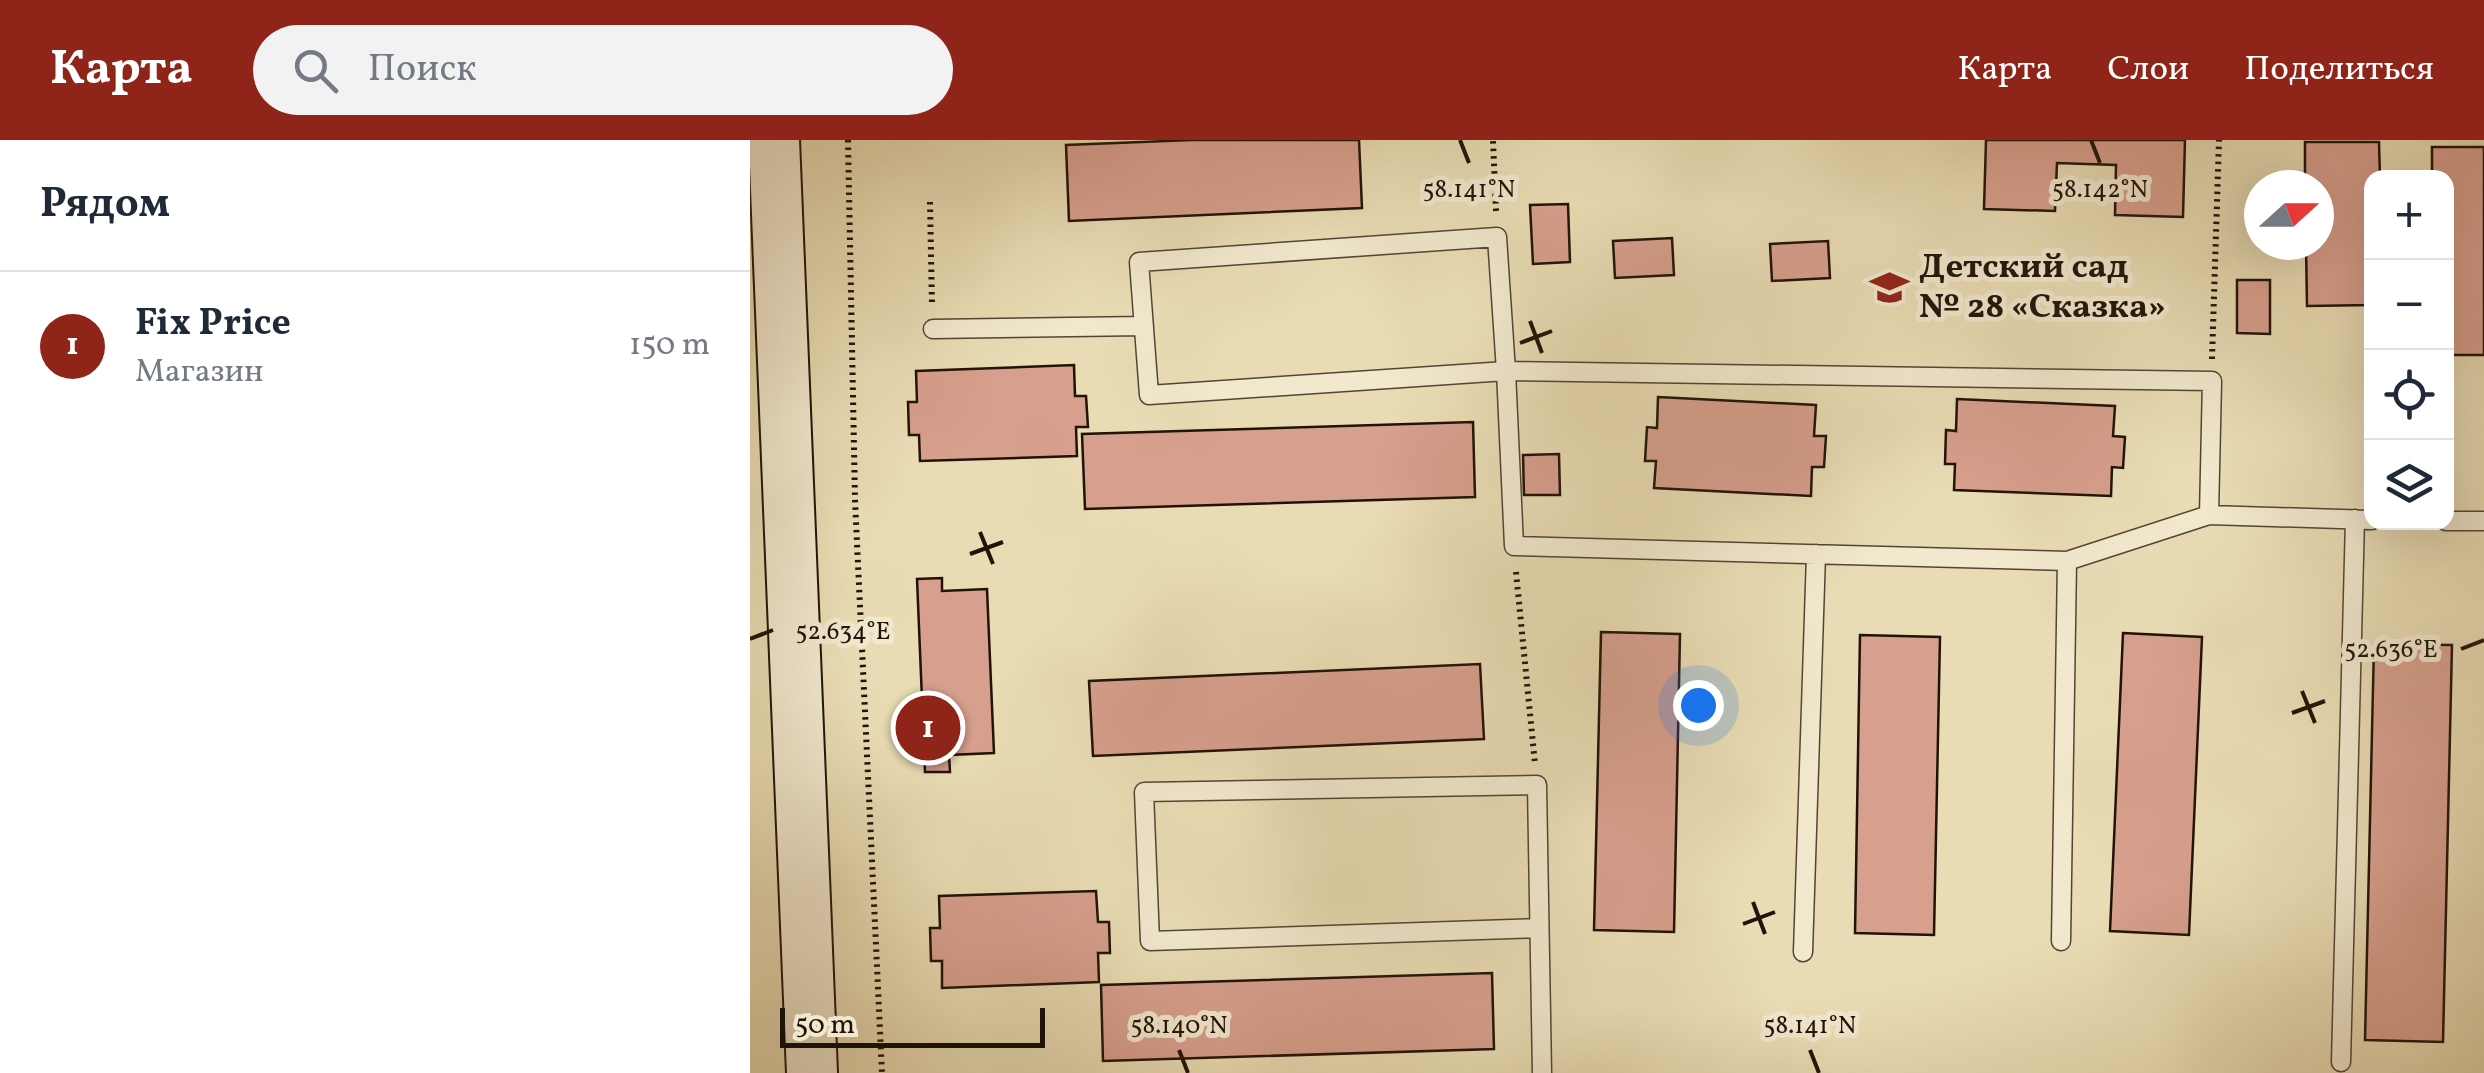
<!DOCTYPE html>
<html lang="ru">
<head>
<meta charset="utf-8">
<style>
  body { margin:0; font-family:Vollkorn,serif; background:#f2f2f3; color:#1f2937 }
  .controls { position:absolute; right:30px; top:30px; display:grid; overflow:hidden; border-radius:20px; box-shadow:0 10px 40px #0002 }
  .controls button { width:90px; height:90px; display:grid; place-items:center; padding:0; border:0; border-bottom:2px solid #e0e1e3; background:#fff; color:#1f2937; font:50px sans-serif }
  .compass { position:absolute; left:1494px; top:30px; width:90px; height:90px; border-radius:50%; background:#fff; box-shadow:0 10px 40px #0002; rotate:69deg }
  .scale { position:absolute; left:30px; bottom:25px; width:265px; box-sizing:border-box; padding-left:10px; border:5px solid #201309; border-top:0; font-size:28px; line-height:35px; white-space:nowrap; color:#201309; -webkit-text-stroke:8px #f1e8ce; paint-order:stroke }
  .you { position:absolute; left:948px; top:565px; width:35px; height:35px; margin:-25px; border:8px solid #fff; border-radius:50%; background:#1a73e8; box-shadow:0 0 0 15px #1a73e833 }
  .badge { display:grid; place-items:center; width:65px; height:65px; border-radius:50%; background:#8f2418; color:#fff; font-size:32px; font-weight:700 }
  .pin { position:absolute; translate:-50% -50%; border:5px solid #fff; box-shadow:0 2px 10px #0006 }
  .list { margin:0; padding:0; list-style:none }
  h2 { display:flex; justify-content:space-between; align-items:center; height:130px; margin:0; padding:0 40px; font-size:42px }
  h2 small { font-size:32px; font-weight:400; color:#747a83 }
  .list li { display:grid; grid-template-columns:65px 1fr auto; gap:30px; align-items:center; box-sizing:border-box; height:150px; padding:0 40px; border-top:2px solid #e0e1e3 }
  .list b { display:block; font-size:38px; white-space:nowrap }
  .list p { margin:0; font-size:32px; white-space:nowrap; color:#747a83 }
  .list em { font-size:32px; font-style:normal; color:#747a83 }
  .icon { flex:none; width:55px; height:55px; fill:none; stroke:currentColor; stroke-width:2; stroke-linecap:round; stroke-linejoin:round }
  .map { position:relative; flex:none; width:1734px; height:933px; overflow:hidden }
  header { display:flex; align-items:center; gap:60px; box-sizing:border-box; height:140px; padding:0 50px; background:#8f2418; color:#fff }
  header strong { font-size:48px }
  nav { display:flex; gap:55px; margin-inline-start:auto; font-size:35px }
  .search { width:700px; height:90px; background:#f2f2f3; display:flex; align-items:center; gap:25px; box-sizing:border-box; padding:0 35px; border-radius:55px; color:#747a83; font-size:38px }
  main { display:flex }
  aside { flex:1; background:#fff }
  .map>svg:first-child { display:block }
  .building { fill:#d79f8d; stroke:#201309; stroke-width:2.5 }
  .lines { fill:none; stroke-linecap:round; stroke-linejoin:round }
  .service-casing { stroke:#524534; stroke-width:21 }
  .secondary-casing { stroke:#201309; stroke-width:54 }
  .path { stroke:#201309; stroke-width:6; stroke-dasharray:2.5 5; stroke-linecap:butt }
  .service { stroke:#f1e8ce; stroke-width:18 }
  .secondary { stroke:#f1e8ce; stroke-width:50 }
  .ticks { fill:none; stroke:#201309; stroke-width:4 }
  .labels { text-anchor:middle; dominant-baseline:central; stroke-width:10; stroke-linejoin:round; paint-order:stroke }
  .poi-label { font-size:35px; font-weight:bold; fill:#201309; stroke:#f1e8ce; text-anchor:start }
  .ticks-label { font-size:25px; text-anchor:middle; fill:#201309; stroke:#f1e8ce; stroke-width:10; stroke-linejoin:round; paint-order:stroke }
</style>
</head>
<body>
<header>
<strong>Карта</strong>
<div class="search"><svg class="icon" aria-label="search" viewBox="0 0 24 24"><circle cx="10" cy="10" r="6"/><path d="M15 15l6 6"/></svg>Поиск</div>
<nav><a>Карта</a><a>Слои</a><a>Поделиться</a></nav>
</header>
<main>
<aside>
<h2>Рядом<small></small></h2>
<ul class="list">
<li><span class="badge">1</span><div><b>Fix Price</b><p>Магазин</p></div><em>150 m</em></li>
</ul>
</aside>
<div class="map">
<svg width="1734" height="933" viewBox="0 0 1734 933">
  <rect width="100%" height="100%" fill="#e9dcb4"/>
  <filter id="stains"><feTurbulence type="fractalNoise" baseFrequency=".002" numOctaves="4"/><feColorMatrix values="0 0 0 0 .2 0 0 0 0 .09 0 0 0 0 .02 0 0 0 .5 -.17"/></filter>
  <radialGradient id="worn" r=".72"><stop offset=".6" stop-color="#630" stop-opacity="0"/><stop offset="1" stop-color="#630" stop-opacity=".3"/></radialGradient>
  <path class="building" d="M442 0H609L612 68 319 81 316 5Z
    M1236 0H1435L1433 77 1365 75 1366 25 1307 23 1305 71 1234 69Z
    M1555 2H1629L1630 38H1622V165L1557 166 1556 105H1569V45H1555Z
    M1682 7H1734V215H1696V38H1682Z
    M818 64 820 122 783 124 780 65Z
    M922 98 924 135 865 138 863 101Z
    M1078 101 1080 138 1022 141 1020 104Z
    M1487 140H1520V194L1487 193Z
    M324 225 325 256H336L338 287H326L327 316 170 321 169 295H159L158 262H167L166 231Z
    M908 257 1066 265 1064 296H1076L1074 327H1062L1061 356 904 348 906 321H895L897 287 907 288Z
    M1207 259 1365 266 1363 296 1375 297 1373 328 1362 327 1361 356 1204 350 1205 324H1195L1196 290 1206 291Z
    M723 282 725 357 335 369 332 294Z
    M809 314 810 355H774L773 315Z
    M192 438V451L237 449 244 613 199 615 200 632H175L167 439Z
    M851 492 930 494 924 792 844 790Z
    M1373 493 1452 497 1439 795 1360 791Z
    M1110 495 1190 497 1184 795 1105 793Z
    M1624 504 1702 505 1693 902 1615 900Z
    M730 524 734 599 343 616 339 541Z
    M346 751 348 782H359L360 813H348L349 842 192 848V821H181L180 788H190L189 756Z
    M742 833 744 909 353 921 351 845Z"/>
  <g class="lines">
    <defs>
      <path id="service" d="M747 97 756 231 399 255 389 122Z
        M183 189 394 186
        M1459 375 1462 241 756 231 764 406 1317 421 1459 375 1622 380
        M1696 381H1734
        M789 788 400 801 394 652 787 645 792 933
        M1311 801 1317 421
        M1053 812 1066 414
        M1591 922 1605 379"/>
      <path id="secondary" d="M24 0 62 933"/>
    </defs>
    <use href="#service" class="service-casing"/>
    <use href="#secondary" class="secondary-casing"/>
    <path class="path" d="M98 0 105 360 132 933
      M180 62 182 166
      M746 71 743 1 747 0
      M1462 219 1469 0
      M766 432 785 624"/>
    <use href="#service" class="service"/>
    <use href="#secondary" class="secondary"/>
  </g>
  <path class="ticks" d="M710 0 719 23M1341 0 1350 23M780 181 792 213M770 203 802 191M230 392 243 424M220 414 253 402M0 499 23 490M1711 509 1734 500M1552 551 1565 583M1542 573 1575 561M1003 762 1015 794M993 784 1025 772M429 910 438 933M1060 910 1069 933"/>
  <defs>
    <symbol id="school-bare" viewBox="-9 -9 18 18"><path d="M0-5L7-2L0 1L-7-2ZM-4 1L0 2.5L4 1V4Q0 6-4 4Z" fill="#8f2418" stroke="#f1e8ce" stroke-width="2.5" paint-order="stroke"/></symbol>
  </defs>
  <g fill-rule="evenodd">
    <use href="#school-bare" x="1112" y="120" width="55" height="55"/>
  </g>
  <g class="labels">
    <g class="poi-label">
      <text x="1169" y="128">Детский сад<tspan x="1169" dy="40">№ 28 «Сказка»</tspan></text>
    </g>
  </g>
  <g class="ticks-label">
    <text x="719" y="57">58.141°N</text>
    <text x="1350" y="57">58.142°N</text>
    <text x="93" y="499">52.634°E</text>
    <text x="1641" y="517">52.636°E</text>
    <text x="429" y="893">58.140°N</text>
    <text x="1060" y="893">58.141°N</text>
  </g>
  <rect width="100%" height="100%" filter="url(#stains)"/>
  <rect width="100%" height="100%" fill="url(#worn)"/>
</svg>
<div class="controls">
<button>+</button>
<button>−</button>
<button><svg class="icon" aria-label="locate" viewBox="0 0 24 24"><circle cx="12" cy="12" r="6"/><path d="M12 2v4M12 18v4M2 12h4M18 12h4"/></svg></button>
<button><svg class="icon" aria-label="layers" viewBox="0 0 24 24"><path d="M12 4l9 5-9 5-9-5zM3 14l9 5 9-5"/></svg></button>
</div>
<svg class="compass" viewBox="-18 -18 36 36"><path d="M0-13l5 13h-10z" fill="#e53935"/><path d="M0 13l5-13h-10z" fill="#747a83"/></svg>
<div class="scale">50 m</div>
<div class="you"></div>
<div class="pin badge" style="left:178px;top:588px">1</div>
</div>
</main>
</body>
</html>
